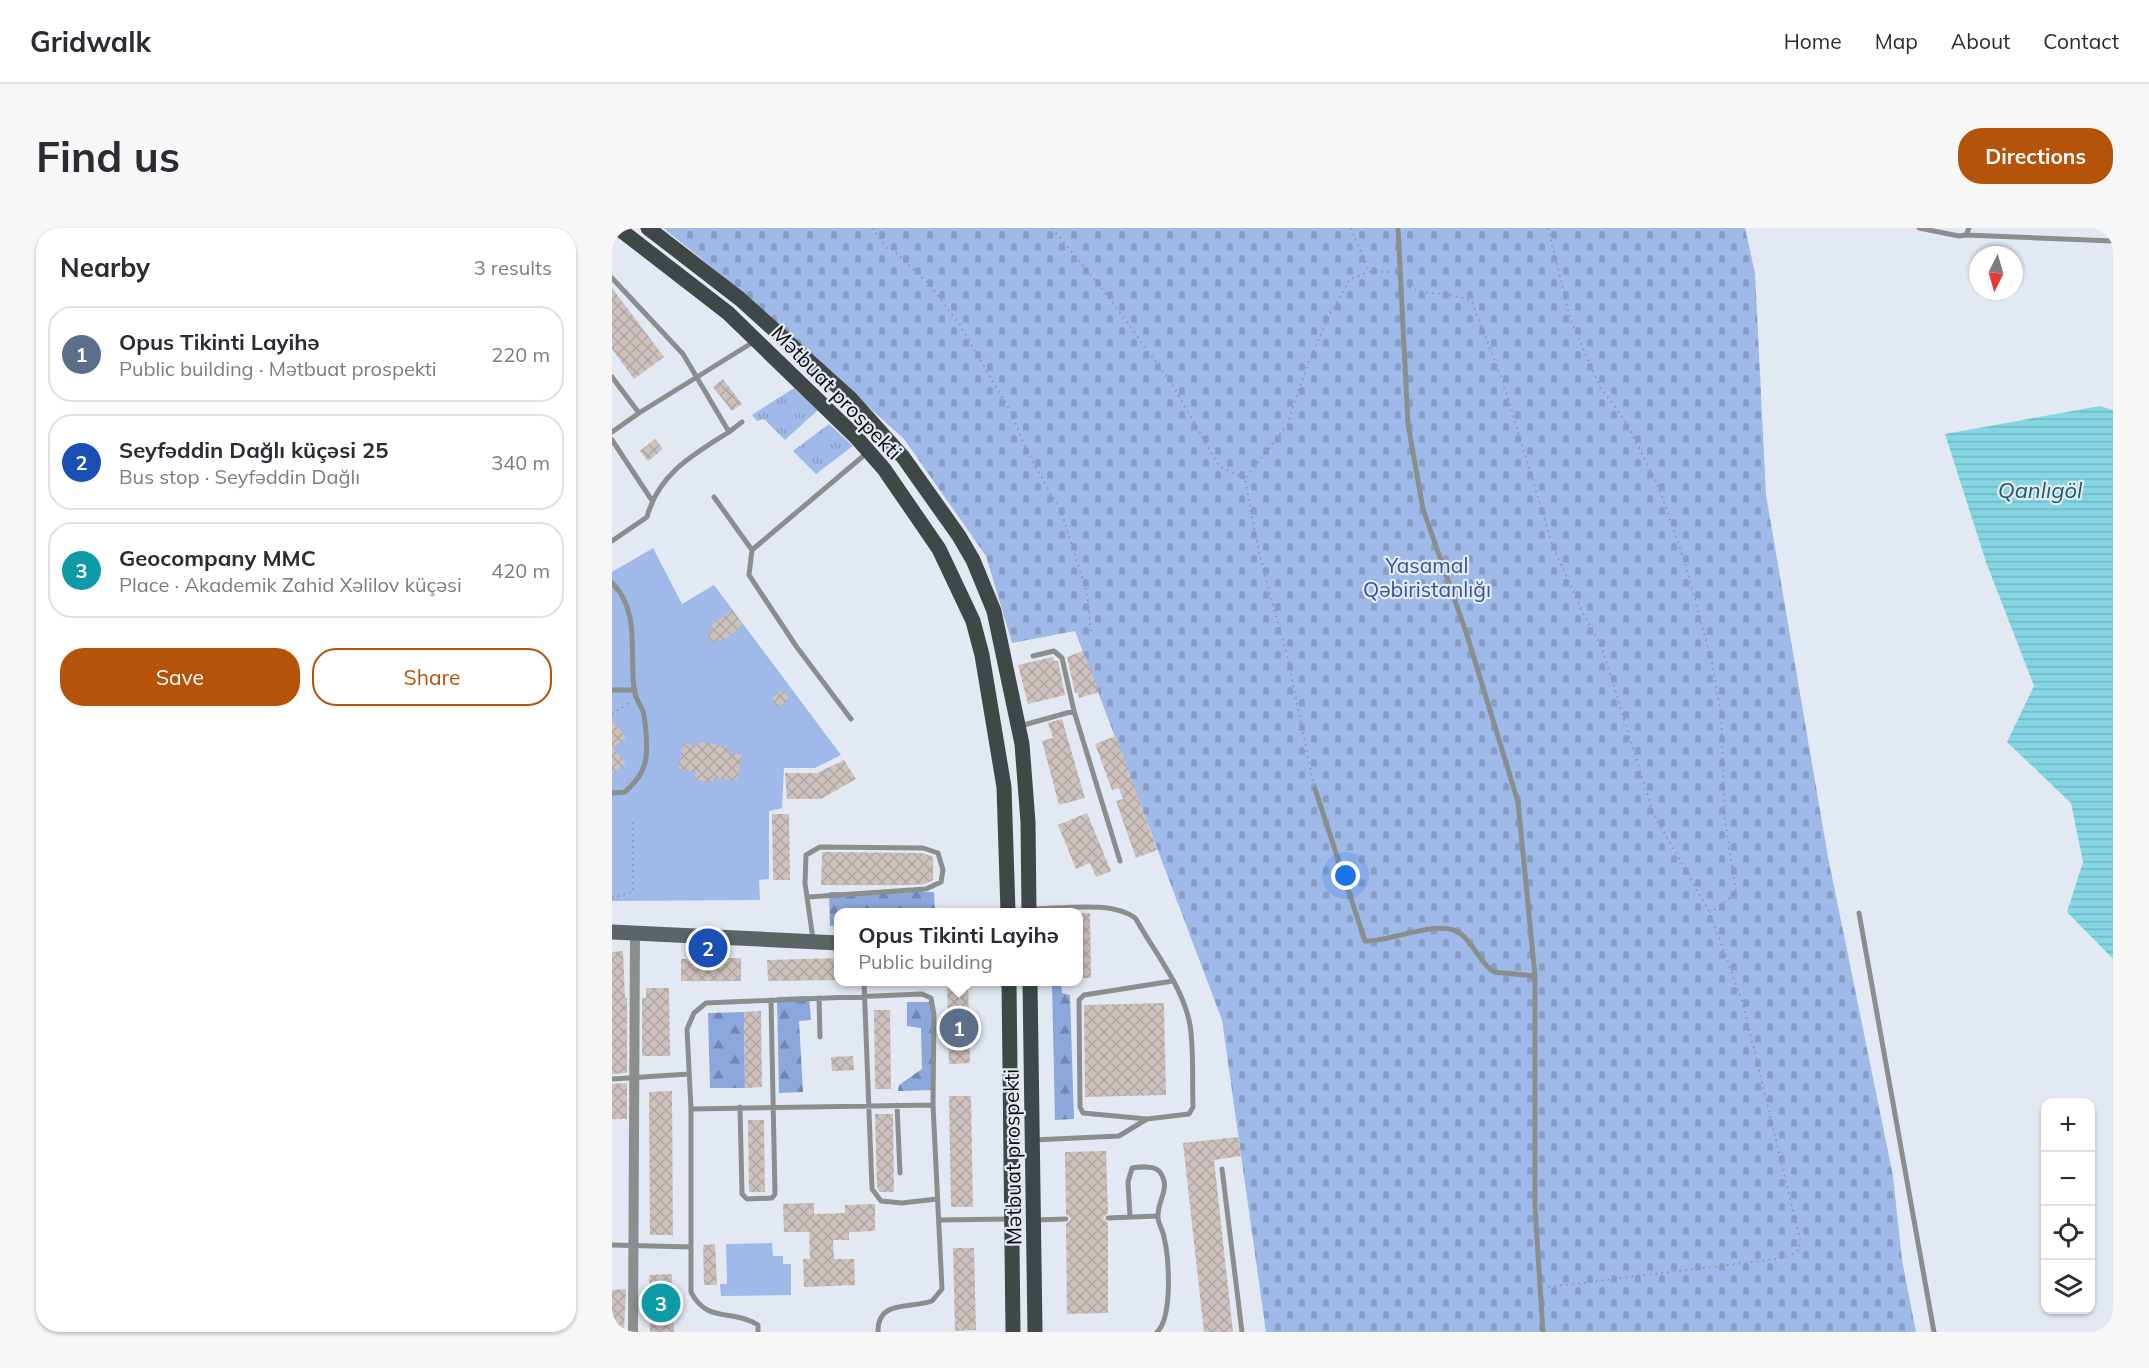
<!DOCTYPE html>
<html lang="en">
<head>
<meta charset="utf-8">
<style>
  body { margin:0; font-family:Mulish,sans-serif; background:#f7f7f7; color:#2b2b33 }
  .controls { position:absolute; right:18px; bottom:18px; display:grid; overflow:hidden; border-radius:12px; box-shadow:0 2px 4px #0004 }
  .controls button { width:54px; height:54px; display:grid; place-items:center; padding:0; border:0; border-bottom:2px solid #e1e1e2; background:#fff; color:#2b2b33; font:30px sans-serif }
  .compass { position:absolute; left:1357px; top:18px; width:54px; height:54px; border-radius:50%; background:#fff; box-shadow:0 2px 4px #0004; rotate:185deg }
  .you { position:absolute; left:734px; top:648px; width:21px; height:21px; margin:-15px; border:4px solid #fff; border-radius:50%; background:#1a73e8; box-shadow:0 0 0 9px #1a73e833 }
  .badge { display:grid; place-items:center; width:39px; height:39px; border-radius:50%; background:#b45309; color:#fff; font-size:20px; font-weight:700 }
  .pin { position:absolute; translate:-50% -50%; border:3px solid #fff; box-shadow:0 2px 6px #0006 }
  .popup { position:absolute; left:222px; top:680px; width:249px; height:78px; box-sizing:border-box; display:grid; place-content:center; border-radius:12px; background:#fff; filter:drop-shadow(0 2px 4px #0005); font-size:20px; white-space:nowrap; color:#7c7c81 }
  .popup b { font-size:22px; color:#2b2b33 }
  .popup::after { content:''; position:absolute; left:50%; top:100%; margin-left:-12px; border:12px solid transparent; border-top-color:#fff }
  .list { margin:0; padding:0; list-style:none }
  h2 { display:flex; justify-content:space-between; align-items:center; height:78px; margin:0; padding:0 24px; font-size:26px }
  h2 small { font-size:20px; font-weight:400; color:#7c7c81 }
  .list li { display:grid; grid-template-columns:39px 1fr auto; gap:18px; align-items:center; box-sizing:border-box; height:96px; margin:0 12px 12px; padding:0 12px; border:2px solid #e1e1e2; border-radius:24px }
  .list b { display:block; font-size:22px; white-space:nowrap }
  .list p { margin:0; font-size:20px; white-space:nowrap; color:#7c7c81 }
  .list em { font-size:20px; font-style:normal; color:#7c7c81 }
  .actions { display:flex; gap:12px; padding:18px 24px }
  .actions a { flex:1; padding:14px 0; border:2px solid #b45309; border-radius:24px; text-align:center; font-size:21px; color:#b45309 }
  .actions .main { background:#b45309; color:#fff }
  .icon { flex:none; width:33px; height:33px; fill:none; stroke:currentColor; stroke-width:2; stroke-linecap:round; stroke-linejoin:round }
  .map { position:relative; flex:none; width:1501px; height:1104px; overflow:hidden; border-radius:24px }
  header { display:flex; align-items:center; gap:36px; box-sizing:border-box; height:84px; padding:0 30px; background:#fff; border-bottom:2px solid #e1e1e2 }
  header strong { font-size:28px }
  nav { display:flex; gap:33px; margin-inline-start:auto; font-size:21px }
  .intro { display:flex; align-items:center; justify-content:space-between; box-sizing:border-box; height:144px; padding:0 36px }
  h1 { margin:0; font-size:42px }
  .button { padding:15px 27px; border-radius:24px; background:#b45309; color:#fff; font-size:21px; font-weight:700 }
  main { display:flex; gap:36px; padding:0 36px }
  aside { flex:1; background:#fff; border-radius:24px; box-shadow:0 2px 4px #0004 }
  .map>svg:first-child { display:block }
  .grass { fill:url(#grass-tufts) }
  .forest { fill:url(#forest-firs) }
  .cemetery { fill:url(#cemetery-stones) }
  .park { fill:#9fb9e9 }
  .water { fill:url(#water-rules) }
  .building { fill:url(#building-cross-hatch) }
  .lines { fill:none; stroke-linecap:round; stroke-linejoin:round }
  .path { stroke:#91959d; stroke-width:2; stroke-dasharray:1.5 4.5; stroke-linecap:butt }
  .lane { stroke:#8a8f8e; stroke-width:5 }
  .street { stroke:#8a8f8e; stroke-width:10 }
  .secondary { stroke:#5d6564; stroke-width:15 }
  .primary { stroke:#3f4846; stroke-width:15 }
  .labels { text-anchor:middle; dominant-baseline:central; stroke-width:4.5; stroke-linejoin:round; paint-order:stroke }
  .street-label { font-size:21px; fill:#0b0d10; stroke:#e3e9f3 }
  .park-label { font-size:21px; fill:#345495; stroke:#e3e9f3 }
  .water-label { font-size:22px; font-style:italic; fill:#1a5f67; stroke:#e3e9f3 }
</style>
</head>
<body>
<header>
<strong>Gridwalk</strong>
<nav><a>Home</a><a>Map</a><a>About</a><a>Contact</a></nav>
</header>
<div class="intro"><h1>Find us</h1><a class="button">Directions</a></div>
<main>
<aside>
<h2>Nearby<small>3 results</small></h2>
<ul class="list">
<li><span class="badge" style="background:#5c6f8a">1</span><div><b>Opus Tikinti Layihə</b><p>Public building · Mətbuat prospekti</p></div><em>220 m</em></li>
<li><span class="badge" style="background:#1a4fb4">2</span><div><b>Seyfəddin Dağlı küçəsi 25</b><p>Bus stop · Seyfəddin Dağlı</p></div><em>340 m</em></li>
<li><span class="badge" style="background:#0f9aa8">3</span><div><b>Geocompany MMC</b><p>Place · Akademik Zahid Xəlilov küçəsi</p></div><em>420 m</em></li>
</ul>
<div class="actions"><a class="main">Save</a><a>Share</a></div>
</aside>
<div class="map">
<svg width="1501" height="1104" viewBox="0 0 1501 1104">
  <defs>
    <pattern id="grass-tufts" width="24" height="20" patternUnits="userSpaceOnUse" patternTransform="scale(1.5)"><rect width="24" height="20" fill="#9fb9e9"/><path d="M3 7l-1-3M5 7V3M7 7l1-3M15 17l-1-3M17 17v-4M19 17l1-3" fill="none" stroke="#889ec7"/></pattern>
    <pattern id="forest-firs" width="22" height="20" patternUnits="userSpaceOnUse" patternTransform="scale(1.5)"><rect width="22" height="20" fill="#8ca7db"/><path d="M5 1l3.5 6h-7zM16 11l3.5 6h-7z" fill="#7186b0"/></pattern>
    <pattern id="cemetery-stones" width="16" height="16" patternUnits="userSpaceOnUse" patternTransform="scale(1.5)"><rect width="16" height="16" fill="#9fb9e9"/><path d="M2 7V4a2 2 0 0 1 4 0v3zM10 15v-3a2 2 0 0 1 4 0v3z" fill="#889ec7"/></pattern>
    <pattern id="water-rules" width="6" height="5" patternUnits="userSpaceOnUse" patternTransform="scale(1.5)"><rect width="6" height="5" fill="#84d7e2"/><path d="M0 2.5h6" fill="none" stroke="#71b7c1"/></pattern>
    <pattern id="building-cross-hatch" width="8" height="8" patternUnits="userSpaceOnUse" patternTransform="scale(1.5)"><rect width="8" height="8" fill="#cdc1bd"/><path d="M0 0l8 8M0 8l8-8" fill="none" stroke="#afa5a1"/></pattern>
  </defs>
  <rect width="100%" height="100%" fill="#e3e9f3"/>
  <path class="grass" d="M182 160 206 182 173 212 152 191 145 193 140 187Z
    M217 196 241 218 204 246 181 223Z"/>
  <path class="forest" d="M217 664H322L323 684H227V698H218Z
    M440 754H449L450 765 458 767 462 891 443 892Z
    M197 768 199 792 187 793 191 864 167 865 165 769Z
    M295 774H320L323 862 286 863 287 857 310 841 309 800 295 798Z
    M132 784 133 860H98L96 785Z"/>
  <path class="cemetery" d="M51 0H1133L1143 45 1154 267 1216 629 1281 948 1290 1032 1304 1104H654L610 792 463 403 400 415 374 328 292 211 113 50Z"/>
  <path class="park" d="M41 320 70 376 102 357 229 527 203 540H172L170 580 157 583V651L147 652 148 672 0 673V344Z
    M160 1015 161 1028H171V1036H179V1067L109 1068 108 1056H115L114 1016Z"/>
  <path class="water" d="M1488 178 1501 182V731L1455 684 1471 634 1459 575 1395 514 1422 458 1374 334 1333 206Z"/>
  <path class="building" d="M0 60 52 129 22 151 0 121Z
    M111 151 130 176 120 183 101 159Z
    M43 211 51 221 36 233 28 223Z
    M120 382 131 397 110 414 108 411 102 415 95 407 101 402 98 398Z
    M471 423 487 464 467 470 466 464 463 465 455 429Z
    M441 429 442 433H446L453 467 416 476 406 437Z
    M171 462 177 471 166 480 159 470Z
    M450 491 473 570 447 577 430 513 441 510 436 495Z
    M0 492 14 509 1 521 14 535 0 546Z
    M504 508 545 622 524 630 504 573 511 571 507 560 500 562 483 516Z
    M86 513 117 519 116 525 130 527 125 553 102 549 101 555 82 551 84 544 66 541 71 515 85 518Z
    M232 532 244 551 209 571H175L173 545H205Z
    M475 585 499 643 484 649 478 635 464 641 446 597Z
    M160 586H177L178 652H161Z
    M210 624 310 625 321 629V652L313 656 297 657H209Z
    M467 685H478L479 750H467Z
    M11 723 13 770H15V845L0 846V724Z
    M129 730V753H69V731Z
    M227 730V752L156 753 155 732Z
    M335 753H356L358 835 337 836Z
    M34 760H57L58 828H30V770H34Z
    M552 775 554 867 473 869 472 777Z
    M262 782H278L279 861H263Z
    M149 783 150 859 133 860 132 784Z
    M241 828 242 842 220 843 219 829Z
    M15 855V891H0V856Z
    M60 863 61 1007H38L37 864Z
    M337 868H359L361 979H339Z
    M263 886H281L282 964H268L265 959Z
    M136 892H152L153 964H137Z
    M626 909 629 928 602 932 621 1104H592L571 915Z
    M494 923 496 985 491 990 496 995V1085L455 1086 454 996 459 991 454 986 453 924Z
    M202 975V986L233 985V977L263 976V1003L237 1004V1012H221L222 1031H242L243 1057 192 1059 191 1031H198L197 1004H172L171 976Z
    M103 1016 105 1057H92L91 1017Z
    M341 1020H362L364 1102 343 1103Z
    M60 1046 62 1104H38L37 1047Z
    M14 1061 12 1104H0V1062Z"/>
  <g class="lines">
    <path class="path" d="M260 0 275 20 278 19 317 56 348 97 398 183 415 223 450 286 475 365 479 405
      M440 0 492 63 560 156 607 238 633 251
      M739 0 757 44H781
      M936 0 959 93 988 159 1012 191 1047 259 1074 338 1100 435 1109 487 1113 591 1124 665 1098 685
      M797 59C818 69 840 63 860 74L891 154 940 316 970 383 990 420 1041 585 1098 685 1131 776 1188 1011 1187 1022 1179 1027 1165 1031 936 1059
      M0 486 17 475
      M701 553 675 428 648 329 633 251 675 197 697 133 718 86 738 51 757 44
      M0 670 21 664V591"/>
    <path class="lane" d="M786 0 796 196 811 281 855 407 906 574 923 748V979L931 1104
      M1307 0 1347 8 1354 7 1357 0
      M1354 7 1501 13
      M0 50 71 126 117 204C82 226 46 246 35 289L0 313
      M0 149 27 185
      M0 204 27 185 143 113
      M117 204 130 194
      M0 212 39 271
      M102 269 140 322
      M0 355C30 384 16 430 23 466 25 473 31 480 32 487 34 501 37 525 32 538 29 549 20 557 13 564L0 565
      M421 428 442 423 450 430 462 483 508 633
      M0 462H23
      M239 491 184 418 137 347 140 322 256 224
      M408 498 462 483
      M703 561 753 713C777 715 828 689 849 706 862 716 868 735 882 744L923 748
      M196 669 314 661 329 654 331 642 326 625 311 620 208 619 194 627 193 655 201 711
      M419 681C447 681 503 672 524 691 542 724 571 758 578 797 582 823 580 853 581 879L577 886 535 891 507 908 421 912
      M1247 685 1322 1104
      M252 754 260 961 269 973 290 975 325 971
      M207 770 208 809
      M0 851 77 846
      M285 877 288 945
      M128 879 130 966 135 971 160 970 163 966 159 772
      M79 881 321 877
      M535 891 471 885 468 879 467 772 472 767 561 753
      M610 941 630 1104
      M518 989 516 954 520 940C528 939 541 937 547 943 560 959 546 971 546 987 545 994 551 1002 552 1009 557 1030 561 1089 545 1104
      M496 990 545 988
      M327 992 398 991
      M423 992 454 991
      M0 1017 79 1019
      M146 1104V1097C121 1081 94 1095 79 1064V881L75 801 82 785 94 775 310 766 319 770 322 787 321 877 330 1061 320 1073C297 1081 265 1072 266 1104"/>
    <path class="street" d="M21 1104 23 705"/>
    <path class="secondary" d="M0 704 227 715"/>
    <path class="primary" d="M6 0 116 85 244 209 272 241 327 321 361 393 370 427 392 559 396 684
      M36 0 128 71 238 170 291 229 347 308 361 332 382 383 410 516 416 594 417 684
      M397 754 401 1104
      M418 754 423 1104"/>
  </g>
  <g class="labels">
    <g class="street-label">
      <text transform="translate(225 164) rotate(46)">Mətbuat prospekti</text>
      <text transform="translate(400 929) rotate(-91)">Mətbuat prospekti</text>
    </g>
    <g class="park-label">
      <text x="815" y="337">Yasamal<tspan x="815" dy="24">Qəbiristanlığı</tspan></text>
    </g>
    <g class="water-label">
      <text x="1428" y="262">Qanlıgöl</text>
    </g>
  </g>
</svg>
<div class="controls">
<button>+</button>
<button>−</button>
<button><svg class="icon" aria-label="locate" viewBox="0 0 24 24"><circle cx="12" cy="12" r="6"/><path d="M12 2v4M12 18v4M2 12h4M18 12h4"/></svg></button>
<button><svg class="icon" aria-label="layers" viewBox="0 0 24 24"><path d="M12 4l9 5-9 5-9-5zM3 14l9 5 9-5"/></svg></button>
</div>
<svg class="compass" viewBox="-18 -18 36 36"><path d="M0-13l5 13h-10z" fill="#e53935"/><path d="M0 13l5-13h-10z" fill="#7c7c81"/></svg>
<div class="you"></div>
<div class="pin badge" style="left:347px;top:800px;background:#5c6f8a">1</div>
<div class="popup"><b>Opus Tikinti Layihə</b>Public building</div>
<div class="pin badge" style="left:96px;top:720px;background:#1a4fb4">2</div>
<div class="pin badge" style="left:49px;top:1075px;background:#0f9aa8">3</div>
</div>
</main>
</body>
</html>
